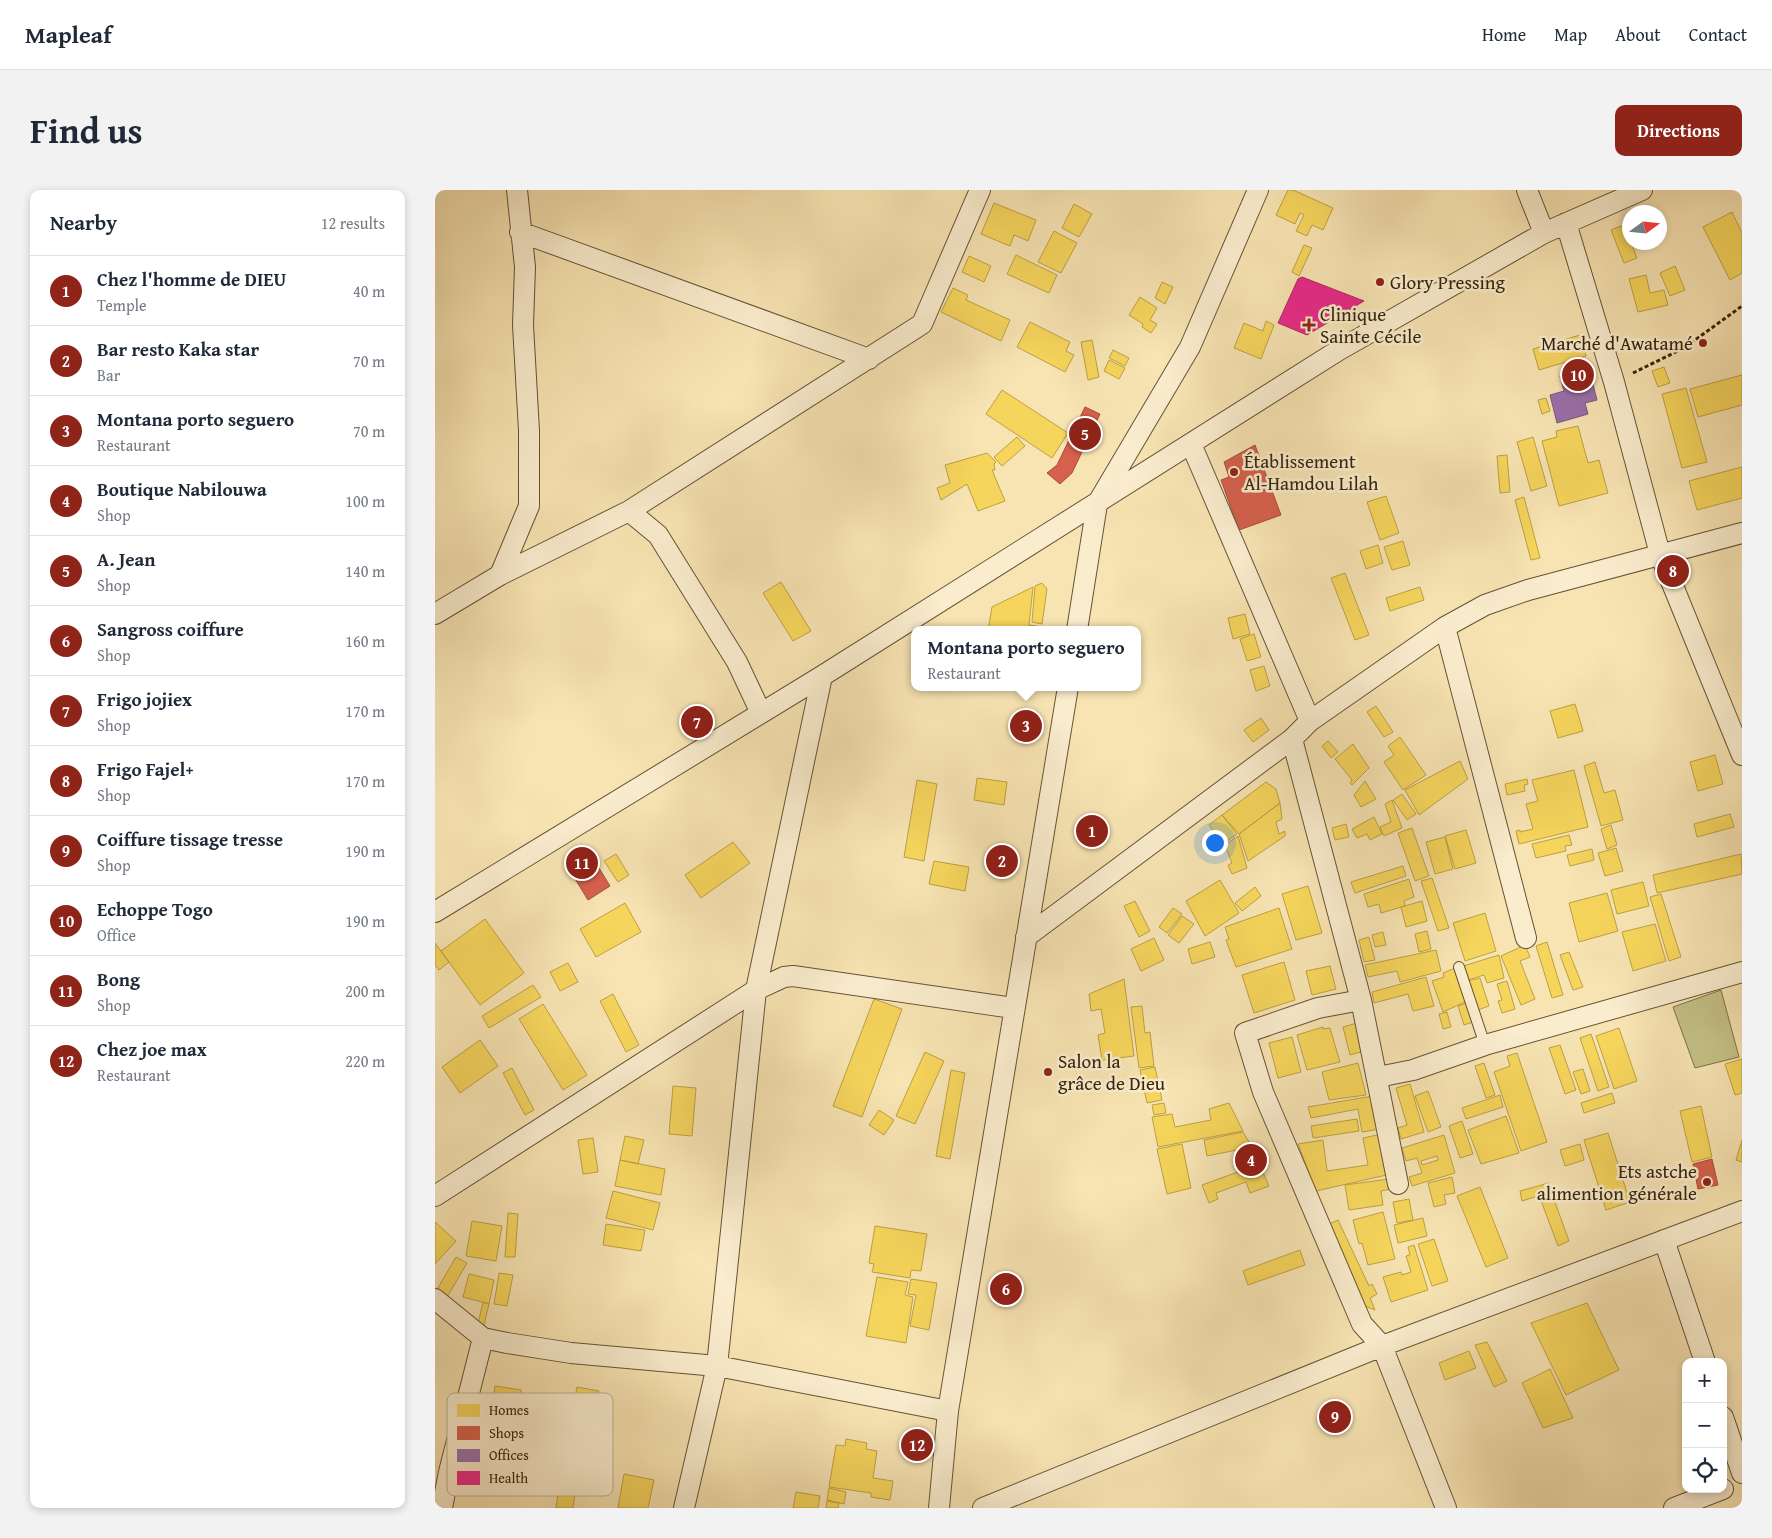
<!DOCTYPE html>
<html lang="en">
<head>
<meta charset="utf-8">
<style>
  body { margin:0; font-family:"Gentium Book Plus",serif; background:#f2f2f3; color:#1f2937 }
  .controls { position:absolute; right:15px; bottom:15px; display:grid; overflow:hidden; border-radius:10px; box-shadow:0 2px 8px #0003 }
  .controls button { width:45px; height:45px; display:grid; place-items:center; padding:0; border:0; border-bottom:1px solid #e0e1e3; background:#fff; color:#1f2937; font:25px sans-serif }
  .compass { position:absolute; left:1187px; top:15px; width:45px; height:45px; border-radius:50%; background:#fff; box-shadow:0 2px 8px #0003; rotate:75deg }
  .you { position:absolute; left:779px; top:652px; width:18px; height:18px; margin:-12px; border:4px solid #fff; border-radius:50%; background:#1a73e8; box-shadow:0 0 0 8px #1a73e833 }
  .badge { display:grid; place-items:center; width:32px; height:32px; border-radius:50%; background:#8f2418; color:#fff; font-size:16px; font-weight:700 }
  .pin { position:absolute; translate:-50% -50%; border:2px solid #fff; box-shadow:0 1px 5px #0006 }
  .popup { position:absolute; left:476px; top:436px; width:230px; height:65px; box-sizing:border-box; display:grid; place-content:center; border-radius:10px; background:#fff; filter:drop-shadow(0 1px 4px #0005); font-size:16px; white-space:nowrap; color:#747a83 }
  .popup b { font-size:19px; color:#1f2937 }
  .popup::after { content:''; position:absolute; left:50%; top:100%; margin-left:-10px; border:10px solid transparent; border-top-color:#fff }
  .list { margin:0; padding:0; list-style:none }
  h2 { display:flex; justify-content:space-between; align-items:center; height:65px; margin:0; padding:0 20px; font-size:21px }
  h2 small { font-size:16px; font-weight:400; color:#747a83 }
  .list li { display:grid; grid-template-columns:32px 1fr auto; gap:15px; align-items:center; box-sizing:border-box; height:70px; padding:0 20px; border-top:1px solid #e0e1e3 }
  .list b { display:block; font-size:19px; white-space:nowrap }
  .list p { margin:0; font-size:16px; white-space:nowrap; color:#747a83 }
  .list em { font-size:16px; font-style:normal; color:#747a83 }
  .icon { flex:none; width:28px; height:28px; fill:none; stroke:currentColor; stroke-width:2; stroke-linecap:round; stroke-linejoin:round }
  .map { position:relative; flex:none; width:1307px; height:1318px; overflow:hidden; border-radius:10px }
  header { display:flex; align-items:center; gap:30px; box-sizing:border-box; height:70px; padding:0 25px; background:#fff; border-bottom:1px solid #e0e1e3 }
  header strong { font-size:24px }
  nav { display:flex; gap:28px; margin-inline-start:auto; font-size:18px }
  .intro { display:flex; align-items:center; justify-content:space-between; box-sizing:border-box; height:120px; padding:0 30px }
  h1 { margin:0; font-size:35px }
  .button { padding:12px 22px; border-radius:10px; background:#8f2418; color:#fff; font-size:18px; font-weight:700 }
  main { display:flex; gap:30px; padding:0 30px }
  aside { flex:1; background:#fff; border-radius:10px; box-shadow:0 2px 8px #0003 }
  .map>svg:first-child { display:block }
  .green { fill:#c5c287; stroke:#7c7248 }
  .homes { fill:#f6d55c; stroke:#bca043; fill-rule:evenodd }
  .shops { fill:#d6604d; stroke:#a54e39 }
  .offices { fill:#9970ab; stroke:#7b597b }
  .health { fill:#e7298a; stroke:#b12764 }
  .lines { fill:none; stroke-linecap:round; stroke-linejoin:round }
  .service-casing { stroke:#655334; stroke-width:12 }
  .minor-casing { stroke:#655334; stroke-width:22 }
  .path { stroke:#34230a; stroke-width:3; stroke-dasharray:4 2.5; stroke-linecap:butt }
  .service { stroke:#faedce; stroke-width:10 }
  .minor { stroke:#faedce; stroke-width:20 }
  .poi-dot { fill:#8f2418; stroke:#faedce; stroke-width:2 }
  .labels { text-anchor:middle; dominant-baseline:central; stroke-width:5; stroke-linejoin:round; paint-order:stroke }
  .poi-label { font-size:19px; fill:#34230a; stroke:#faedce; text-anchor:start }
  .key { fill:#faedce; stroke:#bfb093; stroke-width:1 }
  .key-label { font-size:14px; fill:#34230a }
</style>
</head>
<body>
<header>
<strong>Mapleaf</strong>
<nav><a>Home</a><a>Map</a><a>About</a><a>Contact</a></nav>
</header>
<div class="intro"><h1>Find us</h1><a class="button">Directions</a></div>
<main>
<aside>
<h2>Nearby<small>12 results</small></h2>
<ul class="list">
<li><span class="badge">1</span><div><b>Chez l'homme de DIEU</b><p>Temple</p></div><em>40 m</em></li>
<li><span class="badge">2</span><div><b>Bar resto Kaka star</b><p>Bar</p></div><em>70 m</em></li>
<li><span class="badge">3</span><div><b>Montana porto seguero</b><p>Restaurant</p></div><em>70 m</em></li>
<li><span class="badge">4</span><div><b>Boutique Nabilouwa</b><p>Shop</p></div><em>100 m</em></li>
<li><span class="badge">5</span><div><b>A. Jean</b><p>Shop</p></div><em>140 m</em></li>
<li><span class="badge">6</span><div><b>Sangross coiffure</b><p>Shop</p></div><em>160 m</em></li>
<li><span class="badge">7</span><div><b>Frigo jojiex</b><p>Shop</p></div><em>170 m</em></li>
<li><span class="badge">8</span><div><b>Frigo Fajel+</b><p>Shop</p></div><em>170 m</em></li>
<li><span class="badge">9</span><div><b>Coiffure tissage tresse</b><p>Shop</p></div><em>190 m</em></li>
<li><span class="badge">10</span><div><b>Echoppe Togo</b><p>Office</p></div><em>190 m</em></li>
<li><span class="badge">11</span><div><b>Bong</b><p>Shop</p></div><em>200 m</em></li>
<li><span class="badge">12</span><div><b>Chez joe max</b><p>Restaurant</p></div><em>220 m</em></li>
</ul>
</aside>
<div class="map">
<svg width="1307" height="1318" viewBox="0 0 1307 1318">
  <rect width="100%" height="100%" fill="#f8e4b3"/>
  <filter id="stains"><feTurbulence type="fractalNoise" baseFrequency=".004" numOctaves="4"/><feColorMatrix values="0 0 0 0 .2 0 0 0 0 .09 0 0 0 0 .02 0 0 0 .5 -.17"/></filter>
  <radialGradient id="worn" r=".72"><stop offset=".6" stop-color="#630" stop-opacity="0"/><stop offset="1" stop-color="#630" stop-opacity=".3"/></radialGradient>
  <path class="green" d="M1286 800 1304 867 1260 878 1238 817Z"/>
  <path class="homes" d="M853 0H858L898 18 888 40 877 35 872 46 861 41 869 25 865 23 860 34 841 25Z
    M559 13 601 30 593 51 579 45 575 56 546 44Z
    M639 14 657 24 644 47 627 38Z
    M1297 22 1307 43V83L1295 90 1268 37Z
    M1189 35 1202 68 1189 73 1176 40Z
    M619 41 642 53 626 83 603 72Z
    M869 55 877 58 864 86 857 82Z
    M581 65 622 85 614 103 572 84Z
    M534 66 556 76 549 92 527 82Z
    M1240 76 1250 100 1235 106 1225 83Z
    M1211 85 1215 103 1229 100 1233 115 1203 122 1194 89Z
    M727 92 738 97 730 114 720 108Z
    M518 98 533 105 531 110 575 130 566 151 506 122Z
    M705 107 722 118 715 130 722 134 716 143 707 137 708 134 694 125Z
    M831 131 839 135 826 169 799 158 809 133 828 141Z
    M595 132 635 152 631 161 639 165 630 182 582 157Z
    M1145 145 1151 166 1104 180 1098 159Z
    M657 150 664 187 653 190 646 152Z
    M678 160 694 168 690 176 674 168Z
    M674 170 690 178 684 189 669 181Z
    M1229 177 1235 193 1223 197 1217 181Z
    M1307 185V215L1263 227 1255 199Z
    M1251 198 1272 272 1247 278 1227 204Z
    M567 200 633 243 617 268 551 224Z
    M1111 208 1115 221 1107 224 1103 210Z
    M1143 236 1153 273 1164 270 1173 303 1124 316 1107 251 1122 247 1121 241Z
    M582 247 590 256 567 276 559 267Z
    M1098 247 1112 296 1096 301 1082 252Z
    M552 263 561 272 559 274 560 280H557L570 311 543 321 532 294 506 310 502 298 515 293 510 275Z
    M1072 265 1075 302 1065 303 1062 266Z
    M1307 277V308L1262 320 1254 291Z
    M951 306 964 343 945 350 932 312Z
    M1089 307 1105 368 1096 370 1080 310Z
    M968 351 975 375 957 380 949 357Z
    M943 355 948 373 931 379 925 361Z
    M910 383 934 445 920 450 896 388Z
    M346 392 376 441 358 451 328 403Z
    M607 393 612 399 607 434 597 432 600 396Z
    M598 397 594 435 608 437 607 440H553L557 417Z
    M985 397 989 410 955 421 951 408Z
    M810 424 815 444 798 449 793 428Z
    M819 444 826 467 812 471 805 449Z
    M829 476 835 496 821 501 815 480Z
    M1140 514 1148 541 1123 548 1115 521Z
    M941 516 958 542 949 547 932 522Z
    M826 528 834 540 818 552 809 540Z
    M965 547 991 585 968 600 949 572 959 565 953 556Z
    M893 551 903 562 896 568 887 556Z
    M918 554 934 578 917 595 915 593 917 590 900 569Z
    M1280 565 1288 594 1263 601 1255 572Z
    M1025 571 1033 589 984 625 970 600Z
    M1160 572 1169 603 1180 600 1188 630 1166 636 1149 576Z
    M1139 580 1153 637 1084 654 1081 641 1085 640V642L1098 639 1091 614 1103 611 1097 590Z
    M542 588 572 592 569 615 539 610Z
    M1092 589 1093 594 1089 595 1090 601 1072 605 1070 594Z
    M482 590 502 594 489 671 469 667Z
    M930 591 941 609 926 617 919 605Z
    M831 592 841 599 845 613 804 644 787 625Z
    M967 604 981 624 972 630 958 610Z
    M957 610 967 638 949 646 945 637 956 632 950 614Z
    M845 613 847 629 841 632 844 644 850 641V646L813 671 804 644Z
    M1295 624 1299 637 1262 647 1259 634Z
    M787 625 802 644 788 654 774 635Z
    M939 627 947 644 935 650 932 644 922 648 917 639Z
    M911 634 914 647 900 650 897 638Z
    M1176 635 1182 655 1172 659 1166 639Z
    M977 638 994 686 980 691 963 643Z
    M1031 640 1041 673 1020 679 1010 646Z
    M1134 645 1137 655 1130 656 1131 661 1101 668 1097 654Z
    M803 646 812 678 797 684 793 675 797 673 790 655Z
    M1010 647 1018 679 1000 684 991 652Z
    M298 652 315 673 266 708 250 685Z
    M1181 658 1188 681 1170 686 1163 663Z
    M1157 659 1159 670 1135 676 1132 665Z
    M181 664 194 685 183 692 169 671Z
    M1306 664 1307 684 1222 703 1218 685Z
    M499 671 534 677 530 701 494 694Z
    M968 676 971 686 920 703 916 692Z
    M997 688 1014 738 1003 741 986 691Z
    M974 689 979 707 969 711 970 716 946 723 944 714 933 717 929 704Z
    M785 690 804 723 770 746 751 711Z
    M1208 692 1214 716 1182 724 1176 700Z
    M873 696 887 743 861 750 847 704Z
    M820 697 826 706 807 721 800 713Z
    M1172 703 1183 741 1144 752 1134 713Z
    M1226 704 1246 767 1234 771 1215 707Z
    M700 711 715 741 704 747 689 716Z
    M987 711 992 731 971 737 966 717Z
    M190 713 206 742 161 767 145 739Z
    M738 718 747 724 732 743 724 737Z
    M844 718 857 759 801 777 791 750 794 749 790 737Z
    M1050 723 1061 761 1030 771 1018 733Z
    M747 726 759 734 744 753 733 745Z
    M50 729 89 783 45 815 6 761Z
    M1220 734 1231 771 1198 781 1187 742Z
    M992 741 996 759 984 762 980 744Z
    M948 742 951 755 940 757 937 745Z
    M934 747 940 770 929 772 924 750Z
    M719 748 729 770 706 781 696 759Z
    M775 752 780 767 757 774 753 759Z
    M1112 752 1128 805 1117 808 1101 756Z
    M0 753 14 772 4 780 0 775Z
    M1090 755 1095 767 1085 771 1100 809 1086 815 1066 766Z
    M1001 760 1006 781 965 792 962 781 933 787 930 775Z
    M1134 762 1148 797 1138 800 1125 765Z
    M1064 765 1069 788 1052 793 1049 785 1033 790 1028 776Z
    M849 772 860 810 819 823 807 785Z
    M133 773 143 792 125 801 115 782Z
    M895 776 901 799 877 805 871 781Z
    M1020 778 1032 811 1008 822 997 791 1009 787 1008 783Z
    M991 787 999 816 978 821 973 804 939 813 937 802Z
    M1045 788 1054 816 1043 820 1033 791Z
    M689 789 699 866 667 870 663 845 670 843 666 819 656 821 654 804Z
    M1072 791 1080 819 1067 823 1063 811 1067 810 1062 794Z
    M98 795 106 807 54 838 47 826Z
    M178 804 204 855 191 862 165 811Z
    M439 809 467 819 427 927 398 916Z
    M1035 812 1041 831 1029 835 1023 816Z
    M108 814 152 885 128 900 84 829Z
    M707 816 710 843 715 842 719 876 704 878 696 817Z
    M1012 822 1016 837 1008 839 1004 824Z
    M922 833 929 861 915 865 908 837Z
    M888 837V839L895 838 905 872 872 880 862 845Z
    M1184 838 1202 891 1179 899 1161 846Z
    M1156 844 1174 897 1163 901 1145 848Z
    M857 847 866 882 843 888 834 853Z
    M45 850 63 876 25 903 7 877Z
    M1125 855 1141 900 1130 904 1114 858Z
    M490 862 509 871 480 934 461 926Z
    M1082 863 1112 952 1086 961 1059 882 1075 876 1072 866Z
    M1307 869V903L1300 905 1290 874Z
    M923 873 931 905 894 910 887 882Z
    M1049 873 1060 905 1051 908 1040 876Z
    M720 877 727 910 712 913 705 880Z
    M77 878 99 920 90 925 68 883Z
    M1148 879 1155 901 1146 904 1138 882Z
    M516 880 530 883 515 969 501 966Z
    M975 894 989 942 966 949 963 938 972 935 961 898Z
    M238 896 261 898 257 946 234 944Z
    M993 901 1006 937 993 942 980 906Z
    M1177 903 1180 913 1149 923 1146 913Z
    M1065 905 1068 917 1031 929 1027 918Z
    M938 906 945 939 927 942 923 919 876 928 873 917Z
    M729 913 731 923 719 925 717 915Z
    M794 913 808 941 723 957 717 927 737 924 740 937 776 930 774 919Z
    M1266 916 1277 967 1257 972 1245 921Z
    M444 920 459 930 449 945 434 935Z
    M1071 926 1084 963 1046 974 1033 940Z
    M922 929 924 941 878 948 876 936Z
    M1027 931 1038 964 1025 968 1014 936Z
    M808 942 817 957 772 966 769 950Z
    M1173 943 1195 1012 1171 1020 1149 950Z
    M947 944 956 984 881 1001 863 954 888 950 892 981 933 975 928 948Z
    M1009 945 1020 983 977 996 974 987 987 983 982 968 971 971 967 958ZM1002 966 1003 970 987 975 986 971Z
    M190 946 209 950 203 974 185 970Z
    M158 948 163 982 148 984 143 950Z
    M1307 950V972L1301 970Z
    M747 954 756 998 732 1004 722 959Z
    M1145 954 1149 970 1130 976 1125 960Z
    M185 970 230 979 226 1005 180 996Z
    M822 975 825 976 834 996 815 1003 811 992 781 1003 783 1009 774 1013 767 995Z
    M1017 987 1020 1003 1009 1005 1011 1014 999 1017 993 993Z
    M954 989 956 999 946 1001 948 1015 914 1020 910 995Z
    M1114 993 1116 1002 1087 1011 1085 1001Z
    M1045 997 1073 1068 1051 1077 1022 1006Z
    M178 1001 225 1013 218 1040 171 1028Z
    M1117 1004 1134 1051 1123 1056 1105 1008Z
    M974 1009 978 1030 962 1033 958 1012Z
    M948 1022 960 1069 933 1075 927 1053 924 1054 918 1030Z
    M73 1023 83 1024 80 1067H70Z
    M988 1028 992 1046 963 1053 959 1035Z
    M903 1030 934 1096 937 1094 942 1104 935 1108 940 1120 930 1116 892 1035Z
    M37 1031 67 1036 61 1071 31 1066Z
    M0 1032 21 1051 0 1074Z
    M171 1034 210 1040 206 1061 168 1055Z
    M440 1036 492 1044 486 1081 476 1080 475 1088 437 1082 439 1074 434 1073Z
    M999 1049 1013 1091 997 1096 983 1054Z
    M979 1055 993 1100 956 1112 948 1087 966 1082 967 1085 976 1082 971 1066 975 1065 973 1057Z
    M865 1060 870 1075 813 1095 808 1081Z
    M21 1067 32 1073 11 1109 0 1103Z
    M64 1083 78 1085 72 1116 59 1114Z
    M34 1084 59 1090 54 1114 28 1107Z
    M442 1087 473 1092 470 1105 478 1107 471 1153 431 1146Z
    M476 1089 502 1093 494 1140 475 1136 481 1105 473 1104Z
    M48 1112 54 1114 48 1139 42 1138Z
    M1152 1113 1184 1180 1131 1205 1096 1133Z
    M1052 1152 1072 1191 1059 1197 1040 1155Z
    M1034 1161 1041 1178 1010 1190 1004 1173Z
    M1115 1179 1138 1228 1108 1238 1087 1193Z
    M60 1196 86 1200 80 1248 54 1244Z
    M142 1197 164 1201 155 1255 132 1251Z
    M85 1237 127 1239 126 1256 84 1253Z
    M411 1249 432 1253 431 1259 442 1261 438 1288 458 1291 455 1310 436 1307V1303L394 1297 401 1255 410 1256Z
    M115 1262 116 1274 65 1275 64 1263Z
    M127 1275 144 1277 138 1318H121Z
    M189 1284 219 1290 213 1318H183Z
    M394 1298 411 1302 409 1314 392 1310Z
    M361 1302 385 1306 383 1318H358Z
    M392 1311 404 1313 403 1318H391Z"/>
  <path class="shops" d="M650 217 665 224 637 283 625 294 612 283 622 275Z
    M820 255 846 325 804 340 786 290 794 287 789 272Z
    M153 660 175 696 153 710 131 674Z
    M819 961 823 972 808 978 804 968Z
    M1277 969 1283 995 1263 999 1258 974Z"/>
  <path class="offices" d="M1154 179 1162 210 1150 213 1153 224 1122 233 1115 205 1129 201 1125 186Z"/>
  <path class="health" d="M867 87 929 111 872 145 843 133 863 89Z"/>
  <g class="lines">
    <defs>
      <path id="service" d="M1024 777 1050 855"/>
      <path id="minor" d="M1092 0 1109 43
        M1131 33 1179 192 1225 364 1307 565
        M85 42 434 169
        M756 254 875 531
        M194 321 223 345 302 472 326 523
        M65 385 94 316V241L88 135 90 77 82 0
        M0 424 65 385 194 321 487 134 545 0
        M1010 437 1091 748
        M642 440 662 314 755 157 823 0
        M857 549 926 810 963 994
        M0 722 387 486 904 160 1109 43 1207 0
        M591 747 857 549 875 531 1010 437 1050 415 1093 400 1307 343
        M926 810 883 818 810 843 828 902 927 1134 947 1156 1011 1318
        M943 887 978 880 1050 855 1307 782
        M0 1006 321 800 349 787 358 786 578 818
        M1229 1050 1270 1172
        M0 1109 48 1148 72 1153 136 1163 282 1176 513 1221
        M1288 1227 1307 1283
        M7 1318 14 1282 48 1148
        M249 1318 282 1176 321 800 387 486
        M504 1318 513 1221 633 497
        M548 1318 947 1156 1307 1021
        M1239 1318 1288 1299"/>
    </defs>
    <use href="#service" class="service-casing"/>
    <use href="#minor" class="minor-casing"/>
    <path class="path" d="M1198 183 1249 158 1307 116"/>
    <use href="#service" class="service"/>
    <use href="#minor" class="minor"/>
  </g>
  <g class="poi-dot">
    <circle cx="945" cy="92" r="5"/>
    <path d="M871.5 127.5h5v5h5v5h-5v5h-5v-5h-5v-5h5z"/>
    <circle cx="1268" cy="153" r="5"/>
    <circle cx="799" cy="282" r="5"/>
    <circle cx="613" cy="882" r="5"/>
    <circle cx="1272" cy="992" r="5"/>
  </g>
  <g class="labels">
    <g class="poi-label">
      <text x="955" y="92">Glory Pressing</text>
      <text x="885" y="124">Clinique<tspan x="885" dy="22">Sainte Cécile</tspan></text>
      <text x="1258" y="153" text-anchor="end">Marché d'Awatamé</text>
      <text x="809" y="271">Établissement<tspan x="809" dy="22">Al-Hamdou Lilah</tspan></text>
      <text x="623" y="871">Salon la<tspan x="623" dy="22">grâce de Dieu</tspan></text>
      <text x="1262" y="981" text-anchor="end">Ets astche<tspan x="1262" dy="22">alimention générale</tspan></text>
    </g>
  </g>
  <rect x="12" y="1203" width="166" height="103" rx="8" class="key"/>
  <rect x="22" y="1214" width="23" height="13" fill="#f6d55c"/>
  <rect x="22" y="1236" width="23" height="14" fill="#d6604d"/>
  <rect x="22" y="1259" width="23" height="13" fill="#9970ab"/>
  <rect x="22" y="1281" width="23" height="14" fill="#e7298a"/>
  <g class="key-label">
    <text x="54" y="1225">Homes</text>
    <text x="54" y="1248">Shops</text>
    <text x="54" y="1270">Offices</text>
    <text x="54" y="1293">Health</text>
  </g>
  <rect width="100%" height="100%" filter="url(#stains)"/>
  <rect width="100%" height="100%" fill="url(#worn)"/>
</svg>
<div class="controls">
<button>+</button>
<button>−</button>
<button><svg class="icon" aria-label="locate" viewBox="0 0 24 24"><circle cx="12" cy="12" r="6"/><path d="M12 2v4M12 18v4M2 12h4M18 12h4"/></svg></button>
</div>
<svg class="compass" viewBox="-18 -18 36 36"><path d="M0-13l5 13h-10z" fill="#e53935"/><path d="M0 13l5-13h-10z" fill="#747a83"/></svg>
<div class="you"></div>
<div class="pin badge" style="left:657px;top:641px">1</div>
<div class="pin badge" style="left:567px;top:671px">2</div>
<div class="pin badge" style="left:591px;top:536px">3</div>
<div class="popup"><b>Montana porto seguero</b>Restaurant</div>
<div class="pin badge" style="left:816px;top:970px">4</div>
<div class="pin badge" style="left:650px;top:244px">5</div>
<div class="pin badge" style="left:571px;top:1099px">6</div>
<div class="pin badge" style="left:262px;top:532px">7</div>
<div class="pin badge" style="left:1238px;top:381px">8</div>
<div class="pin badge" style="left:900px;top:1227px">9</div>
<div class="pin badge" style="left:1143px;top:185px">10</div>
<div class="pin badge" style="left:147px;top:673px">11</div>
<div class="pin badge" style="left:482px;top:1255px">12</div>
</div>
</main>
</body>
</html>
